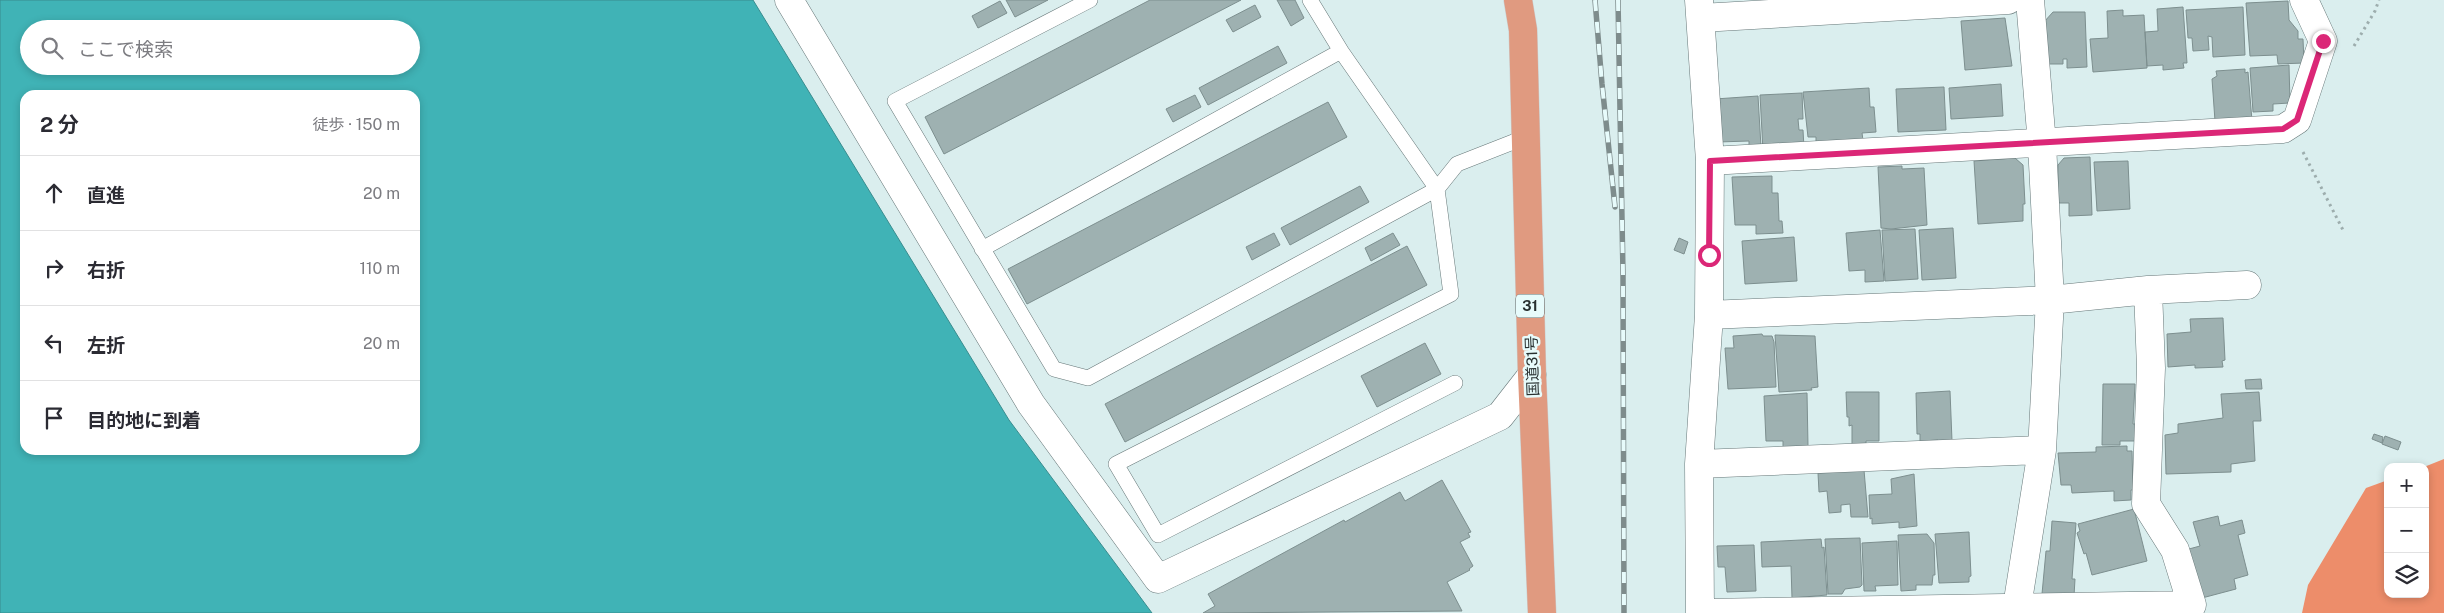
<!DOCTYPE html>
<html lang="ja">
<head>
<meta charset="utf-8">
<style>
  body { margin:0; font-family:"Public Sans","Noto Sans JP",sans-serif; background:#f2f2f3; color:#2b2b33 }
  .controls { position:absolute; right:15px; bottom:15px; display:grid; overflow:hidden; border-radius:10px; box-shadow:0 2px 8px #0003 }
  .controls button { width:45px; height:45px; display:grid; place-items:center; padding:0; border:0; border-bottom:1px solid #e1e1e2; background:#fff; color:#2b2b33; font:25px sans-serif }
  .stop { position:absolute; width:15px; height:15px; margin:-11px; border:4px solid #db2777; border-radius:50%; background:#fff }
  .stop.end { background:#db2777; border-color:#fff; box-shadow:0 1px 5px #0008 }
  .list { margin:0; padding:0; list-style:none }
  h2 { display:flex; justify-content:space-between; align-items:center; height:65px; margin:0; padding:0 20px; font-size:21px }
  h2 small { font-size:16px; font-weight:400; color:#7c7c81 }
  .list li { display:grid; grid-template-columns:32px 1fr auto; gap:15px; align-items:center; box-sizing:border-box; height:75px; padding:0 20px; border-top:1px solid #e1e1e2 }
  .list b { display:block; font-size:19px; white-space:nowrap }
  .list em { font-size:16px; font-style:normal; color:#7c7c81 }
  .icon { flex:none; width:28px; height:28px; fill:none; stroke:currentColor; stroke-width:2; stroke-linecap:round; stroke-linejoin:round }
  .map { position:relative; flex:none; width:2444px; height:613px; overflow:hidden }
  .search { position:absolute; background:#fff; box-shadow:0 2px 8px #0003; left:20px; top:20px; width:400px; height:55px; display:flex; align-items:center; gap:12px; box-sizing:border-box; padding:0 18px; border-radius:28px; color:#7c7c81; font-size:19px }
  .panel { position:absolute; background:#fff; box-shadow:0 2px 8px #0003; left:20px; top:90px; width:400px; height:365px; border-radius:15px }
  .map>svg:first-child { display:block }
  .forest { fill:#ed8d6a }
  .water { fill:#40b3b6; stroke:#398c8e; fill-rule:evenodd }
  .building { fill:#9eb1b1; stroke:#7d8f8f }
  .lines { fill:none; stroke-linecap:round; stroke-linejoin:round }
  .service-casing { stroke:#667778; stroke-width:16 }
  .minor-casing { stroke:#667778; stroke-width:29 }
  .trunk-casing { stroke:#cbcdcd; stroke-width:29 }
  .path { stroke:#9dadad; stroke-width:3; stroke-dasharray:2.5 4; stroke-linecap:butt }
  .service { stroke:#fff; stroke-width:15 }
  .minor { stroke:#fff; stroke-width:28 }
  .trunk { stroke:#e09a80; stroke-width:28 }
  .rail-casing { stroke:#7e8c8c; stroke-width:5.5 }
  .rail { stroke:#e7fbfb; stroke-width:4; stroke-dasharray:11; stroke-linecap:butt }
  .route { stroke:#db2777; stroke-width:6 }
  .labels { text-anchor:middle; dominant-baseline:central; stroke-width:5; stroke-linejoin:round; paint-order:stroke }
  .shield { fill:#e7fbfb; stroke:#616d6d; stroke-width:1 }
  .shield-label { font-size:14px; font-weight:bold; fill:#283030 }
  .street-label { font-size:15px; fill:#283030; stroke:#e7fbfb }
</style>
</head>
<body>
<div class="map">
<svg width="2444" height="613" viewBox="0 0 2444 613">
  <rect width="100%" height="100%" fill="#daeeee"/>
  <path class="forest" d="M2444 459V613H2302L2308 585 2366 488 2388 480V594H2425L2424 467Z"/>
  <path class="water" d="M0 0H753L1009 420 1152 613H0ZM29 29H411V66H29ZM25 95H415V450H25Z"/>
  <path class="building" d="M1006 0H1048L1015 17Z
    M1150 0H1241L944 154 925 117Z
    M1277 0H1295L1304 18 1291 26Z
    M1000 1 1007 13 978 28 972 16Z
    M2288 1 2289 20 2298 31V39H2303L2304 63 2278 64 2277 55 2250 56 2246 3Z
    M1255 5 1261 17 1233 32 1226 20Z
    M2183 7 2187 63H2183L2184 68 2163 70V65L2147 66 2145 32 2158 31 2157 9Z
    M2243 7 2245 55 2213 57 2212 37 2208 36 2209 50 2193 51 2192 38H2188L2186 10Z
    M2123 10V16L2144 15 2147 68 2093 72 2090 39 2108 38 2107 11Z
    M2053 12H2085L2087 67 2067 68V59H2063V64H2047L2044 22Z
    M2005 18 2012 66 1965 70 1961 21Z
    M1278 46 1287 63 1208 105 1199 88Z
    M2289 65 2290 103 2273 104V111L2253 112 2250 68Z
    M2245 69V73L2248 72 2252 121H2215L2212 79 2217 76 2216 71Z
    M2001 84 2003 116 1951 119 1949 88Z
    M1944 87 1946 130 1898 132 1896 89Z
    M1869 88 1870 107H1874L1876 132 1862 133 1863 140 1816 143V137H1808L1803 92Z
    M1802 93 1803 119H1798L1799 130H1803L1804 148 1763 151 1760 95Z
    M1195 95 1201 107 1173 122 1166 109Z
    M1758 96 1761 147 1749 148V141L1718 142 1715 99Z
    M1328 102 1347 137 1027 304 1008 269Z
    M2090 157 2092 215 2069 216V203H2058V165L2064 158Z
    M2015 158 2023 165 2025 204H2023V221L1978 224 1974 161Z
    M2128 161 2130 209 2097 211 2094 162Z
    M1902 166V169L1924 168 1927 225 1891 229 1881 228 1878 167Z
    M1772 176V193H1778L1779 221H1782L1783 233 1756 234V225H1735L1732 177Z
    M1360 186 1369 202 1290 245 1281 228Z
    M1953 228 1956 278 1922 280 1919 230Z
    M1915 229 1918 279 1885 281 1882 230Z
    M1880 230 1884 281 1865 282V270L1849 271 1846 233Z
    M1274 233 1280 245 1252 260 1246 247Z
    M1393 233 1400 245 1371 261 1365 248Z
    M1794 237 1797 281 1745 284 1742 241Z
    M1679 238 1688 242 1684 254 1674 250Z
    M1407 246 1427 285 1125 442 1105 404Z
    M2223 318 2225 360 2222 361 2223 367 2195 368V365L2168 367 2167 334 2191 332 2190 319Z
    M1762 334 1763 336H1772L1774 342 1776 387 1728 389 1725 348H1734L1733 336Z
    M1775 335 1815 336 1818 387 1811 388 1812 390 1779 392Z
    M1425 343 1441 374 1377 407 1361 376Z
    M2261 379 2262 389H2246L2245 380Z
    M2103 384H2135L2133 424H2136V441H2120V445H2102Z
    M1950 391 1952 441 1939 443 1938 440 1920 441V434H1917L1916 393Z
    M1846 392H1879V441H1866V448H1852V425L1849 426V417H1847Z
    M2259 392 2261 421H2253L2255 461 2231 464V472L2166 474 2165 435 2178 433V424L2223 418 2221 394Z
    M1807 393 1808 446 1783 447V441H1766L1764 396Z
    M2374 434 2383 437 2382 443 2372 439Z
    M2385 436 2401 442 2398 450 2382 444Z
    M2127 446V451H2132L2133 490H2131V500L2114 501V491L2072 493 2071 485H2061L2058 453 2096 452V447Z
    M1864 470 1868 517H1851L1850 504 1841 505V512L1829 513 1827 491 1819 492 1818 473Z
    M1914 474 1917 526 1899 528V522L1872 524V518L1870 519 1869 495 1892 494 1891 479Z
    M1442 480 1471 532 1468 533 1470 537 1460 542 1473 566 1469 569 1470 570 1447 582 1462 611 1203 613 1215 606 1208 594 1344 520 1345 522 1400 492 1405 501Z
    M2134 509 2147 561 2092 575 2086 553 2084 554 2077 533 2080 531 2078 524Z
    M2218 516 2220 526 2242 520 2245 533 2238 535 2248 575 2234 579 2236 589 2202 598 2189 549 2200 546 2193 522Z
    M2052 521 2076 523 2072 579H2075L2074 596 2042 594 2046 551H2050Z
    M1969 532 1971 576 1969 577V582L1939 583 1935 534Z
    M1927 534 1934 543 1935 575H1933L1932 585H1916V590L1901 591 1898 535Z
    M1860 538 1862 585 1860 587 1845 589 1842 594H1828L1825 539Z
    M1821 539 1822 548 1824 547 1827 595 1792 598 1791 566 1762 567 1761 542Z
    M1897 541 1898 585 1875 586 1876 591H1864L1862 543Z
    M1754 545 1756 591 1727 592 1725 567H1718L1717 546Z"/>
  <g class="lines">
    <defs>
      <path id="service" d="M1090 0 895 101 1054 369 1088 378 1437 189 1457 164 1526 137
        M1310 0 1341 51
        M982 249 1341 51 1437 189 1451 294 1116 464 1158 535 1455 383"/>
      <path id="minor" d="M789 0 1031 404 1158 579 1500 416 1532 375
        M1699 0 1710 161 1709 315 1699 464 1700 613
        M1701 18 2008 0
        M1710 161 2283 129 2297 120 2323 41 2304 0
        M1709 315 2050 300 2148 290 2247 285
        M1699 464 2042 450
        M1703 613 2192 605 2175 550 2146 504 2151 368 2148 290
        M2016 613 2042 450 2050 300 2042 144 2030 0"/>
      <path id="trunk" d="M1518 0 1523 30 1532 375 1542 613"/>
    </defs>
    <use href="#service" class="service-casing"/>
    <use href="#minor" class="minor-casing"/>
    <use href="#trunk" class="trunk-casing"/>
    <path class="path" d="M2354 46 2375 11 2379 0
      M2303 152 2344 232"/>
    <use href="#service" class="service"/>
    <use href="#minor" class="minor"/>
    <use href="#trunk" class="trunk"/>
    <defs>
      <path id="rail" d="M1595 0 1602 84 1615 207
        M1618 0 1623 274 1624 613"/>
    </defs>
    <use href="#rail" class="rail-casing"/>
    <use href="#rail" class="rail"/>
  </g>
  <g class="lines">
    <path class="route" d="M1709 255 1710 161 2283 129 2297 120 2323 41"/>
  </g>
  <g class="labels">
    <rect class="shield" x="1516" y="294.5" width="28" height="23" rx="4"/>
    <g class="shield-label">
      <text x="1530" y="306">31</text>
    </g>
    <g class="street-label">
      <text transform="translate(1532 366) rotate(-92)">国道31号</text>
    </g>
  </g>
</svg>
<div class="controls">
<button>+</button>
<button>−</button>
<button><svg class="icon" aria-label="layers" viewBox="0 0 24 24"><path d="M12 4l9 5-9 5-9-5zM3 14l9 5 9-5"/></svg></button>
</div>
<div class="stop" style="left:1709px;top:255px"></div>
<div class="stop end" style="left:2323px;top:41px"></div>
<div class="search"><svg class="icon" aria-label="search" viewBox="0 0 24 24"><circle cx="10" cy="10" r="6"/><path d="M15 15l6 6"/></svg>ここで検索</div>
<section class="panel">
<h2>2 分<small>徒歩 · 150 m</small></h2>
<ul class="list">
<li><svg class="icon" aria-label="ahead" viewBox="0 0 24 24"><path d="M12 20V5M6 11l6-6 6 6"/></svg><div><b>直進</b></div><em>20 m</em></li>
<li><svg class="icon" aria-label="right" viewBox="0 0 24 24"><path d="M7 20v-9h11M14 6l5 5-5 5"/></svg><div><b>右折</b></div><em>110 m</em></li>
<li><svg class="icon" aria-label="left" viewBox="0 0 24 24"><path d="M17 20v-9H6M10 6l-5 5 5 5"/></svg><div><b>左折</b></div><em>20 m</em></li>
<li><svg class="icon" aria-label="arrive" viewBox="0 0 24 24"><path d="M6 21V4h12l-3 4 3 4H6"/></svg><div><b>目的地に到着</b></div></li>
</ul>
</section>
</div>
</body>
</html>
